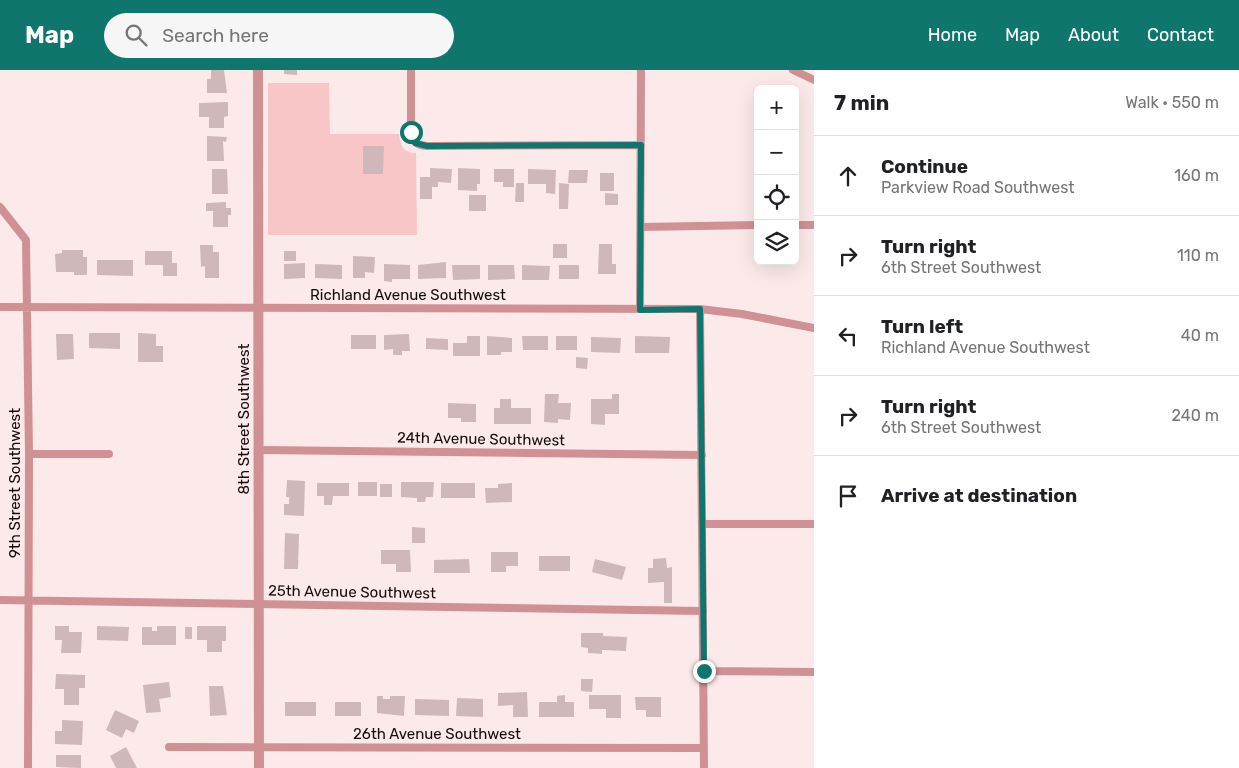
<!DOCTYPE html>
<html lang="en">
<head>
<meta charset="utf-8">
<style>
  body { margin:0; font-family:Rubik,sans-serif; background:#f6f6f6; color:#202124 }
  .controls { position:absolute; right:15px; top:15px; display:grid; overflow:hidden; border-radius:8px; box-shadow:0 5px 20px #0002 }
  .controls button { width:45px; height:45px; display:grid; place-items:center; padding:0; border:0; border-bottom:1px solid #e0e0e0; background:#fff; color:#202124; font:25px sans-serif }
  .stop { position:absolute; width:15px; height:15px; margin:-11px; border:4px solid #0f766e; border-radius:50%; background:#fff }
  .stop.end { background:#0f766e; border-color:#fff; box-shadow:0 1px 5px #0008 }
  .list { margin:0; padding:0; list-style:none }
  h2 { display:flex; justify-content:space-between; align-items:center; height:65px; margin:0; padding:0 20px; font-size:21px }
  h2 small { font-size:16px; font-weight:400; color:#757577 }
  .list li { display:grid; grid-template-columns:32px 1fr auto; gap:15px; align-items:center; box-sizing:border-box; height:80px; padding:0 20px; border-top:1px solid #e0e0e0 }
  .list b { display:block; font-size:19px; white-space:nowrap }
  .list p { margin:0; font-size:16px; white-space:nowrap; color:#757577 }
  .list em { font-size:16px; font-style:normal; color:#757577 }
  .icon { flex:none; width:28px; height:28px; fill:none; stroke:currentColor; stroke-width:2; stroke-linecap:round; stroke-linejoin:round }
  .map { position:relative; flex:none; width:814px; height:698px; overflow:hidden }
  header { display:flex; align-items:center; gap:30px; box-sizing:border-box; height:70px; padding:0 25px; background:#0f766e; color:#fff }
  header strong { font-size:24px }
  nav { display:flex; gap:28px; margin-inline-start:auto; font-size:18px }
  .search { width:350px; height:45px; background:#f6f6f6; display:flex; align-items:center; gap:12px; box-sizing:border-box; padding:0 18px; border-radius:28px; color:#757577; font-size:19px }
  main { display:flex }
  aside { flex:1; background:#fff }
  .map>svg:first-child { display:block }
  .green { fill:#f9c6c8 }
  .building { fill:#cfb8b9 }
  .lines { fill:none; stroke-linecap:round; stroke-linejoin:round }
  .minor { stroke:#d09195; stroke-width:8 }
  .tertiary { stroke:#d09195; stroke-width:10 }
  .route { stroke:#0f766e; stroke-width:6 }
  .labels { text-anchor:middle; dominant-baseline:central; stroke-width:4.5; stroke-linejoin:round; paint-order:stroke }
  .street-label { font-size:15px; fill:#130b0c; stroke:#fceaea }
</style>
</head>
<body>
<header>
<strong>Map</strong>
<div class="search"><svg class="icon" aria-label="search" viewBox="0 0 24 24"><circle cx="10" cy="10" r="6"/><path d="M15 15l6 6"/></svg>Search here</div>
<nav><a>Home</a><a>Map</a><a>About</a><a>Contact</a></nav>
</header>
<main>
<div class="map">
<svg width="814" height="698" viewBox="0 0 814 698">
  <rect width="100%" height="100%" fill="#fceaea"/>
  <path class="green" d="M268 13H329L330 64H399C400 76 404 83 416 83L417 165H268Z"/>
  <path class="building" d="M211 0H224L227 23H207V9H211Z
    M284 0H297V5L284 4Z
    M228 32V46L224 47V58H209V47H199V33Z
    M207 66 227 67 226 72 223 71 224 91H207Z
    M363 76H384L383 104H363Z
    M430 98 452 99 451 113 438 112V117H432V129H420V107H430Z
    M458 98 480 99V114H477V121L458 120Z
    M212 99H227L228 124H212Z
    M494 99H514V117H503V112H494Z
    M528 99 556 100 555 124 546 123V114H528Z
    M569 100H588L587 113H568Z
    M600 103H614V121H600Z
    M516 113H524V132H515Z
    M559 113 569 114 568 139H559Z
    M605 123 618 124V135H605Z
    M469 125H486V141H469Z
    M226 132V138H231V145H228V157H213V141H206V133Z
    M553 174H567V188H553Z
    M599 174H612V194H616V204H598Z
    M200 175H213V182H219V208H205V196L201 197Z
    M62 180H83V187H87V205H74V202H56L55 184 62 183Z
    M145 181H172V193H177V206H163V195H145Z
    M284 181H296V191H284Z
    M353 186 375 187 374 203 365 202V208H353Z
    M97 190H133V206L97 205Z
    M446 192V208L418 209V195Z
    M305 193V208L284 209V194Z
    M315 194 342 195V209L315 208Z
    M384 194 410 195V209H392V212L384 211Z
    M452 195H480V209L453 210Z
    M488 195H514L515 209 488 210Z
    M522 195 550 196 549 210H522Z
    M559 195H579V209H559Z
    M89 263H120V279L89 278Z
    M138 263 156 264V276H163V292H138Z
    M56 264H73L74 289 57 290Z
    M409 264 410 281H402V285H393V279L384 280V265Z
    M351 265H376V279H351Z
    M467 266H480V286H453V273H467Z
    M487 266 512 268V282H501V285H487Z
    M522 266H548V280H523Z
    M556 266H577V280H556Z
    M635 266 670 267 669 283H635Z
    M591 267 621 268 620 283 591 282Z
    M426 268 448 269V280L426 279Z
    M576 287 588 288 587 299 576 298Z
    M545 324H559L558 333H571L570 350 558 349V353L544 352Z
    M612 324H619V344H605V355L591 354V329H612Z
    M500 329H511V338H531V354H494V338H500Z
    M448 333 476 334V352H461V348H448Z
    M287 410 305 411 304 446 284 445V434H289V427H286Z
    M358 412H377V426H358Z
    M401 412H434L433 427H426L425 432H417V428L401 427Z
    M317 413H349V426H333L332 435H324V426H317Z
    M441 413H475V428H441Z
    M512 413V432L486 433 485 418H498V414Z
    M380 414H392V427H380Z
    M412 457 425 458V473H412Z
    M285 463 299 464 298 499H284Z
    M381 480H410L411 502H396V494H381Z
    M491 482H518V496H506V502H491Z
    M539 486H570V501H539Z
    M666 488 667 498 672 497V533H664V512L648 513V498H653V489Z
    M469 489 470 503H434V490Z
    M595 489 626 497 622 510 592 502Z
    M55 556H69V562H82L81 583H61L62 570H55Z
    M97 556 129 557 128 571 97 570Z
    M157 556H176V575H142V557H152V561H157Z
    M197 556H226V571H222V582H207V570H197Z
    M185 557H192V569H185Z
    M581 563H603V566L627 567 626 581 602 580V584L588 583V578L581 577Z
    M56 604 85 605V618H79V635H64V619H55Z
    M581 609H593L592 622 581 621Z
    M169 612 171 627 159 629 161 642 146 643 143 615Z
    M209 616H223L227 645 210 646Z
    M527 622 528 647H513V635L498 636V623Z
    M565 625V632H574V647H539V632H557V626Z
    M589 625H621V648H606V639H589Z
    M377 626H383V629H390V626H405L404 646 377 643Z
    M635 627H661V647H646V640H636Z
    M457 628 483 629V647L456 646Z
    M415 629 449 630V646L415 645Z
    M285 632H316V646H285Z
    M335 632H361V646H335Z
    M115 640 139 651 134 663 126 659 122 668 106 660Z
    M62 650 83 651 82 675 55 674V661H62Z
    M126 677 137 698H116L110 686Z
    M56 685H81V698L56 697Z"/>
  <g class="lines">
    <path class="minor" d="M411 0V62C412 72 417 75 427 76L641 75
      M793 0 814 10
      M0 137 26 170 29 384 28 698
      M795 155H814
      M641 157 758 155
      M0 237 700 239 742 244 814 258
      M640 239 641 0
      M700 239 704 698
      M259 380 702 385
      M29 384H109
      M702 454H814
      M0 530 703 541
      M704 601 814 602
      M169 677 704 678"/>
    <path class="tertiary" d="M258 0 259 698"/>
  </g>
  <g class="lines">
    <path class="route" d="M411 62 415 73 427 76 641 75 640 240 700 239 704 601"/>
  </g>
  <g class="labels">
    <g class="street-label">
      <text x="408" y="225">Richland Avenue Southwest</text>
      <text transform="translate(244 349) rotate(-90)">8th Street Southwest</text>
      <text transform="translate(481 369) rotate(1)">24th Avenue Southwest</text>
      <text transform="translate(15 413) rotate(-90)">9th Street Southwest</text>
      <text transform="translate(352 522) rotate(1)">25th Avenue Southwest</text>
      <text x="437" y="664">26th Avenue Southwest</text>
    </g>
  </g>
</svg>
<div class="controls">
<button>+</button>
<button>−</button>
<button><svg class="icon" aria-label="locate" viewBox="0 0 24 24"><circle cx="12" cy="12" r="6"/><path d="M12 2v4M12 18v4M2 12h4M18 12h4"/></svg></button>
<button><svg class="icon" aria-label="layers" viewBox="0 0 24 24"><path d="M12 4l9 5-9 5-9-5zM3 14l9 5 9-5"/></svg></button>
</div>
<div class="stop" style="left:411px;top:62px"></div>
<div class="stop end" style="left:704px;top:601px"></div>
</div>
<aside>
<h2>7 min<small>Walk · 550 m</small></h2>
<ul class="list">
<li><svg class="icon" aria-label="ahead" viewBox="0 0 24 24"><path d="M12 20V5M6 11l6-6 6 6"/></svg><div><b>Continue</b><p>Parkview Road Southwest</p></div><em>160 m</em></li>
<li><svg class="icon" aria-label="right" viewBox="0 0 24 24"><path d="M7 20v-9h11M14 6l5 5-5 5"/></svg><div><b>Turn right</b><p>6th Street Southwest</p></div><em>110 m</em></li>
<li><svg class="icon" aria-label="left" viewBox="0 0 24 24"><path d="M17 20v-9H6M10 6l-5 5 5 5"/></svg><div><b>Turn left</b><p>Richland Avenue Southwest</p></div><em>40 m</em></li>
<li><svg class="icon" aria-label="right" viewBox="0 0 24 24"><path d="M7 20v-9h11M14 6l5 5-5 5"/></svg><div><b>Turn right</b><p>6th Street Southwest</p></div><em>240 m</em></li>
<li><svg class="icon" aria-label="arrive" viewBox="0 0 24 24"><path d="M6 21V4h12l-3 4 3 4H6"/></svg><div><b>Arrive at destination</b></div></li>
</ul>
</aside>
</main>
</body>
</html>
